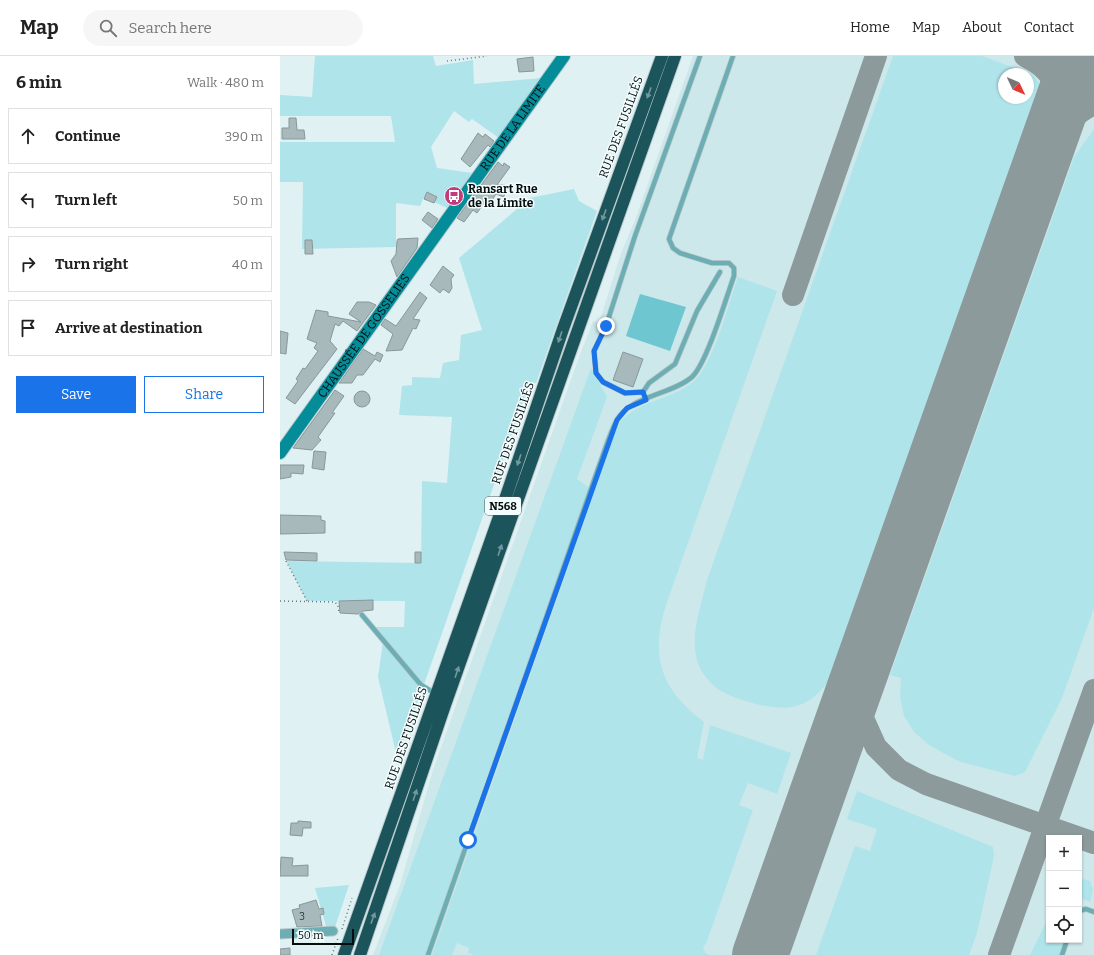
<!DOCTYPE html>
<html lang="en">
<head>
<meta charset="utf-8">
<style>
  body { margin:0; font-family:Bitter,serif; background:#f6f6f6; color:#222 }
  .controls { position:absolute; right:12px; bottom:12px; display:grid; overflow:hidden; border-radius:0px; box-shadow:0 1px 3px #0004 }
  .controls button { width:36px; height:36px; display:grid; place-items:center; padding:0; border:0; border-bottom:1px solid #e0e0e0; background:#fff; color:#222; font:20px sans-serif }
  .compass { position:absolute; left:718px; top:12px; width:36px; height:36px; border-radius:50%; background:#fff; box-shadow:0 1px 3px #0004; rotate:134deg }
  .scale { position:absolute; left:12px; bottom:10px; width:62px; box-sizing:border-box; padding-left:4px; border:2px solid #070c0d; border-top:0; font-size:11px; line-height:14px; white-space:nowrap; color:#070c0d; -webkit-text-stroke:3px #f2fdfe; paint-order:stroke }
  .stop { position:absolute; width:12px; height:12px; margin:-9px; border:3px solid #1a73e8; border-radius:50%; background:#fff }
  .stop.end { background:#1a73e8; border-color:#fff; box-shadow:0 1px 4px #0008 }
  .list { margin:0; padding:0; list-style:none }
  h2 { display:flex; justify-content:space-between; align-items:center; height:52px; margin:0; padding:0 16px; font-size:17px }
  h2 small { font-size:13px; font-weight:400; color:#767676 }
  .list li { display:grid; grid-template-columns:26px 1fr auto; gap:12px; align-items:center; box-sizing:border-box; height:56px; margin:0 8px 8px; padding:0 8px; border:1px solid #e0e0e0; border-radius:0px }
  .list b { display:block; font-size:15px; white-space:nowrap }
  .list em { font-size:13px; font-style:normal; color:#767676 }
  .actions { display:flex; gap:8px; padding:12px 16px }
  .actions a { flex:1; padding:9px 0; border:1px solid #1a73e8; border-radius:0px; text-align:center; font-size:14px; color:#1a73e8 }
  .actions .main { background:#1a73e8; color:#fff }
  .icon { flex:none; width:22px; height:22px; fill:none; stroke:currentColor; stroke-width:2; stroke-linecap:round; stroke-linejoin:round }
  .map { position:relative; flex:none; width:814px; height:899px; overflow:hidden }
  header { display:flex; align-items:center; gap:24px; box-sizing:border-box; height:56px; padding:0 20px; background:#fff; border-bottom:1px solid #e0e0e0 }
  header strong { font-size:19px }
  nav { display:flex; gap:22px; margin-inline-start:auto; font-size:14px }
  .search { width:280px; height:36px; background:#f6f6f6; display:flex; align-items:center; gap:10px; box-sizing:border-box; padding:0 14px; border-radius:22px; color:#767676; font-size:15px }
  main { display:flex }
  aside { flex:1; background:#fff }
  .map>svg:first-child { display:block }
  .built { fill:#cde8ea; fill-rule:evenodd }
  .green { fill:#afe4ea; fill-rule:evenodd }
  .water { fill:#6ec6d0 }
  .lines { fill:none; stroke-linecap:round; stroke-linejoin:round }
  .taxiway { stroke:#8d9a9c; stroke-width:22 }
  .runway { stroke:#8d9a9c; stroke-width:56 }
  .building { fill:#a8b9bb; stroke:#88989a }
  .lane-casing { stroke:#bdccce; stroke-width:6 }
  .street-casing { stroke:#bdccce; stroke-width:11 }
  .secondary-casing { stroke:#bdccce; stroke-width:14 }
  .highway-casing { stroke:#bdccce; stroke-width:14 }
  .path { stroke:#6a7576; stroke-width:1.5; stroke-dasharray:1 3; stroke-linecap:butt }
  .lane { stroke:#6dadb4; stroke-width:4.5 }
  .street { stroke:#6dadb4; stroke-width:9 }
  .secondary { stroke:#048c98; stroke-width:12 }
  .highway { stroke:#1c545b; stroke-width:12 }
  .oneway { fill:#72989c }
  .route { stroke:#1a73e8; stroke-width:5 }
  .labels { text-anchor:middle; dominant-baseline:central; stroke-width:3; stroke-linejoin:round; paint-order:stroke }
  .number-label { font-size:10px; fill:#2f3738 }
  .shield { fill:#f2fdfe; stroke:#4e5455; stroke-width:1 }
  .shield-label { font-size:11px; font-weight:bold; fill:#070c0d }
  .street-label { font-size:12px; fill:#070c0d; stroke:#f2fdfe }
  .poi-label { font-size:12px; font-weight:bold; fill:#070c0d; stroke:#f2fdfe; text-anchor:start }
</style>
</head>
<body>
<header>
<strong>Map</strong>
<div class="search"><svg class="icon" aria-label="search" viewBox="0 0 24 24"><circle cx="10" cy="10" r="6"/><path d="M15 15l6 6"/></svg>Search here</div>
<nav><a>Home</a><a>Map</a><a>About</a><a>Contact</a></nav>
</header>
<main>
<aside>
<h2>6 min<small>Walk · 480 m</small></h2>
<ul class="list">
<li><svg class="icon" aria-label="ahead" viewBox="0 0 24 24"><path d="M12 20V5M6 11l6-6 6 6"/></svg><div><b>Continue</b></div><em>390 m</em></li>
<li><svg class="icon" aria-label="left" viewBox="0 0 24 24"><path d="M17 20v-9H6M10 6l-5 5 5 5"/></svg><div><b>Turn left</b></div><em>50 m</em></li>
<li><svg class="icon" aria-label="right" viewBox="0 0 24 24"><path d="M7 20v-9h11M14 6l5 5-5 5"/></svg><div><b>Turn right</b></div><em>40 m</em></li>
<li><svg class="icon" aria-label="arrive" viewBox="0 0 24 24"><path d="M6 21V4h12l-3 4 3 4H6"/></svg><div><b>Arrive at destination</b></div></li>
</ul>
<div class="actions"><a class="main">Save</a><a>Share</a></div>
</aside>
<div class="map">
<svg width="814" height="899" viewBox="0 0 814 899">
  <rect width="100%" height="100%" fill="#e0f1f3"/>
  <path class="built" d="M413 0H814V899H93L120 829 153 714 295 312 313 265 319 267 341 197 355 164ZM724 18H748V42H724ZM769 782H799V884H769Z"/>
  <path class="green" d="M35 0H153L156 10 193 4 194 28 261 22 219 82 192 63 189 66 174 55 151 91 157 112 192 117 167 152 144 141 140 150 116 147V191L22 193 23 126H0V86H115L111 60H0V39L32 41Z
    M613 0H702L754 19 759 27V32L548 626C538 639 528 648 512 651 494 655 457 644 441 635 431 629 420 616 417 604 410 578 421 550 427 524ZM724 18H748V42H724Z
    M814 73V552L782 642 745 716 735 720 678 705 649 689 634 676 624 660 620 641 621 622 610 619 794 101Z
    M294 133 299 145 317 155 256 327 250 326 141 637 117 701 98 621 103 586 93 571H124L125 545H27L6 505 141 507 142 425 167 427 172 361 119 359 122 330 132 329V321L160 322 163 307 179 304 181 279 202 274 179 202 250 142Z
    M458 221 497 235 386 549C370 600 380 633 424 666L417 702 423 704 430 669 511 697 497 738 468 727 459 749 473 754 426 888 423 890 425 897 430 899H195L188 897 189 892 177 887 172 899H152L337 371C354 343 390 346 414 325 434 307 448 248 458 221Z
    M311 312 327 341 297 423 311 433 148 899H99Z
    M577 735 713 791 714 800 697 877 689 899H536L575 790 590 795 597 773 567 763Z
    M799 822 810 825 813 834 810 846 801 842 799 846Z
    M69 829 55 871 46 870 35 832Z
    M769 860V884H785L780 899H750Z"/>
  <path class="water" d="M360 238 406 251 390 295 346 280Z"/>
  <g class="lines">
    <path class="taxiway" d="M745 0C772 13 780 30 778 59
      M756 3 814 22
      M763 101C777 78 789 60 814 48
      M513 239 596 0
      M590 592 580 626 579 644 582 660 596 691 619 714 646 728 814 787
      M719 899 814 634"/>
    <path class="runway" d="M480 899 799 0"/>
  </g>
  <path class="building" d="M253 1 254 15 239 16 237 3Z
    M9 62H16L17 74H24L25 83H2V72H9Z
    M198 77 203 81 205 78 214 85 210 91 208 89 190 111 181 103Z
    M218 106 223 110 224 107 230 111 217 129H225L224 141 216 138 208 150 204 147 197 157 193 154 184 166 177 162Z
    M147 136 157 141 154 147 144 143Z
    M148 156 158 163 152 172 142 164Z
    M138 182 137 192 117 221 111 205 116 198 117 185 118 183Z
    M25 184H32L33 198H25Z
    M163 210 174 219 171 223 172 232 169 237 163 233 160 237 150 229Z
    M140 236 147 242 133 263 140 264 136 273 133 272 122 294 106 295 113 278 101 269 105 263 116 270Z
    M77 246H89L96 249 77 275 63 265 59 270 55 268 50 285 57 293 15 348 6 342 18 325 16 323 23 312 25 313 38 295 34 292 37 287 27 283 36 254 48 256V260L81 266 69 258Z
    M0 275 8 277 6 298 0 297Z
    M83 293 95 300 97 296 103 299 100 306 95 303 83 319H77L72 327H59Z
    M343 296 363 303 353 331 333 324Z
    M55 334 64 340 52 357H55L38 381 41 384 32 394 13 392Z
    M74 343a8 8 0 1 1 16 0a8 8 0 1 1-16 0Z
    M34 395 46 396 44 414 32 412Z
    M0 409H24L23 418 11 417V421L0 423Z
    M0 459 41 460V464L45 465V477L0 478Z
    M4 496 37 497V505L6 504Z
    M135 496H141V507H135Z
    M93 544V554L83 555 78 558 60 557 59 545Z
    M18 765 31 766V772H23L22 780 10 779 11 767H18Z
    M1 801 13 802 12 810 28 809V820H0Z
    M36 844 39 853 43 852 44 858 40 859 42 870 17 871 12 854 20 852 19 849Z
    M10 892V899H0V893Z"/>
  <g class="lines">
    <defs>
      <path id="lane" d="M363 336 345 337 323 326 316 317 314 295 326 270 355 180 420 0
        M363 336 369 327 395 308 417 255 440 216
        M82 559 141 629 156 638
        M799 855 806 853 814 856
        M148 899 319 410C325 395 329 378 337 364 350 340 391 339 412 321 427 307 446 242 454 220V212L449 207H432L400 197 393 192 389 183 453 0
        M782 899 787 884"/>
      <path id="street" d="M0 878 53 875"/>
      <g id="secondary">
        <path id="s1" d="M0 397 284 0"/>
      </g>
      <path id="highway" d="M64 899 219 461 283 273 382 0
        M80 899 165 649 395 0"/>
    </defs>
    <use href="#lane" class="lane-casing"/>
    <use href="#street" class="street-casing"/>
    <use href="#secondary" class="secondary-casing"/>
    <use href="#highway" class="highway-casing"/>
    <path class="path" d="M167 5 207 0
      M6 505 27 545
      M0 545 55 546 58 550 59 557
      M62 873 72 842
      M52 899 58 882"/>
    <use href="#lane" class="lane"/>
    <use href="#street" class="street"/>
    <use href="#secondary" class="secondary"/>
    <use href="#highway" class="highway"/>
  </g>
  <defs><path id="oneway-solid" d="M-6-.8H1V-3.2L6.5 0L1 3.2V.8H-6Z"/></defs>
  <g class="oneway">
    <use href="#oneway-solid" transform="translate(369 37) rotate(110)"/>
    <use href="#oneway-solid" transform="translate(324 159) rotate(110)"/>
    <use href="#oneway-solid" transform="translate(280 281) rotate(109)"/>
    <use href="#oneway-solid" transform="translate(239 404) rotate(109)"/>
    <use href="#oneway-solid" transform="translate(220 494) rotate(-71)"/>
    <use href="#oneway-solid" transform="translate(177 616) rotate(-71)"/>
    <use href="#oneway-solid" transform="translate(135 739) rotate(-71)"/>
    <use href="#oneway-solid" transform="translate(93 862) rotate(-70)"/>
  </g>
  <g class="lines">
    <path class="route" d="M188 784 337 364 347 352 366 344 363 336 345 337 323 326 316 317 314 295 326 270"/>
  </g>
  <defs>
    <symbol id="bus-disc" viewBox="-11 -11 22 22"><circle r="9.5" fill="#c23b7b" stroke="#f2fdfe"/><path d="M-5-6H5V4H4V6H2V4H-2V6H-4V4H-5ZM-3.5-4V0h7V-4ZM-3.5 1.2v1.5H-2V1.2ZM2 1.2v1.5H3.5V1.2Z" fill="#fff"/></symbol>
  </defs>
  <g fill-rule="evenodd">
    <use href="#bus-disc" x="163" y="129" width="22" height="22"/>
  </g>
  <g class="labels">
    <g class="number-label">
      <text x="22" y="861">3</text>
    </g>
    <rect class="shield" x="205" y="441" width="36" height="18" rx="3"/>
    <g class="shield-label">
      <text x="223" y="450">N568</text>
    </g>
    <g class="street-label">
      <text transform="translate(341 71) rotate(-70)">RUE DES FUSILLÉS</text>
      <text stroke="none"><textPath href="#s1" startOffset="400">RUE DE LA LIMITE</textPath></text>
      <text stroke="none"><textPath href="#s1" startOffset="144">CHAUSSÉE DE GOSSELIES</textPath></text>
      <text transform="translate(233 377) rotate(-71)">RUE DES FUSILLÉS</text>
      <text transform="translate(126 682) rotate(-71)">RUE DES FUSILLÉS</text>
    </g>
    <g class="poi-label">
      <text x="188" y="133">Ransart Rue<tspan x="188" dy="14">de la Limite</tspan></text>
    </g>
  </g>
</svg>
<div class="controls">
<button>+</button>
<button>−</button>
<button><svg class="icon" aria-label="locate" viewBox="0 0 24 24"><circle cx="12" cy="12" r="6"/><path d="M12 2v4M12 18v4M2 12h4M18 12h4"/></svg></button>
</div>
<svg class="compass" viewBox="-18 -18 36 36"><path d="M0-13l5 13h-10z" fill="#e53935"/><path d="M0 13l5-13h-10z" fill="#767676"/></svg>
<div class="scale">50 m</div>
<div class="stop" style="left:188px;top:784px"></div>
<div class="stop end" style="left:326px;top:270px"></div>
</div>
</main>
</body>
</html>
